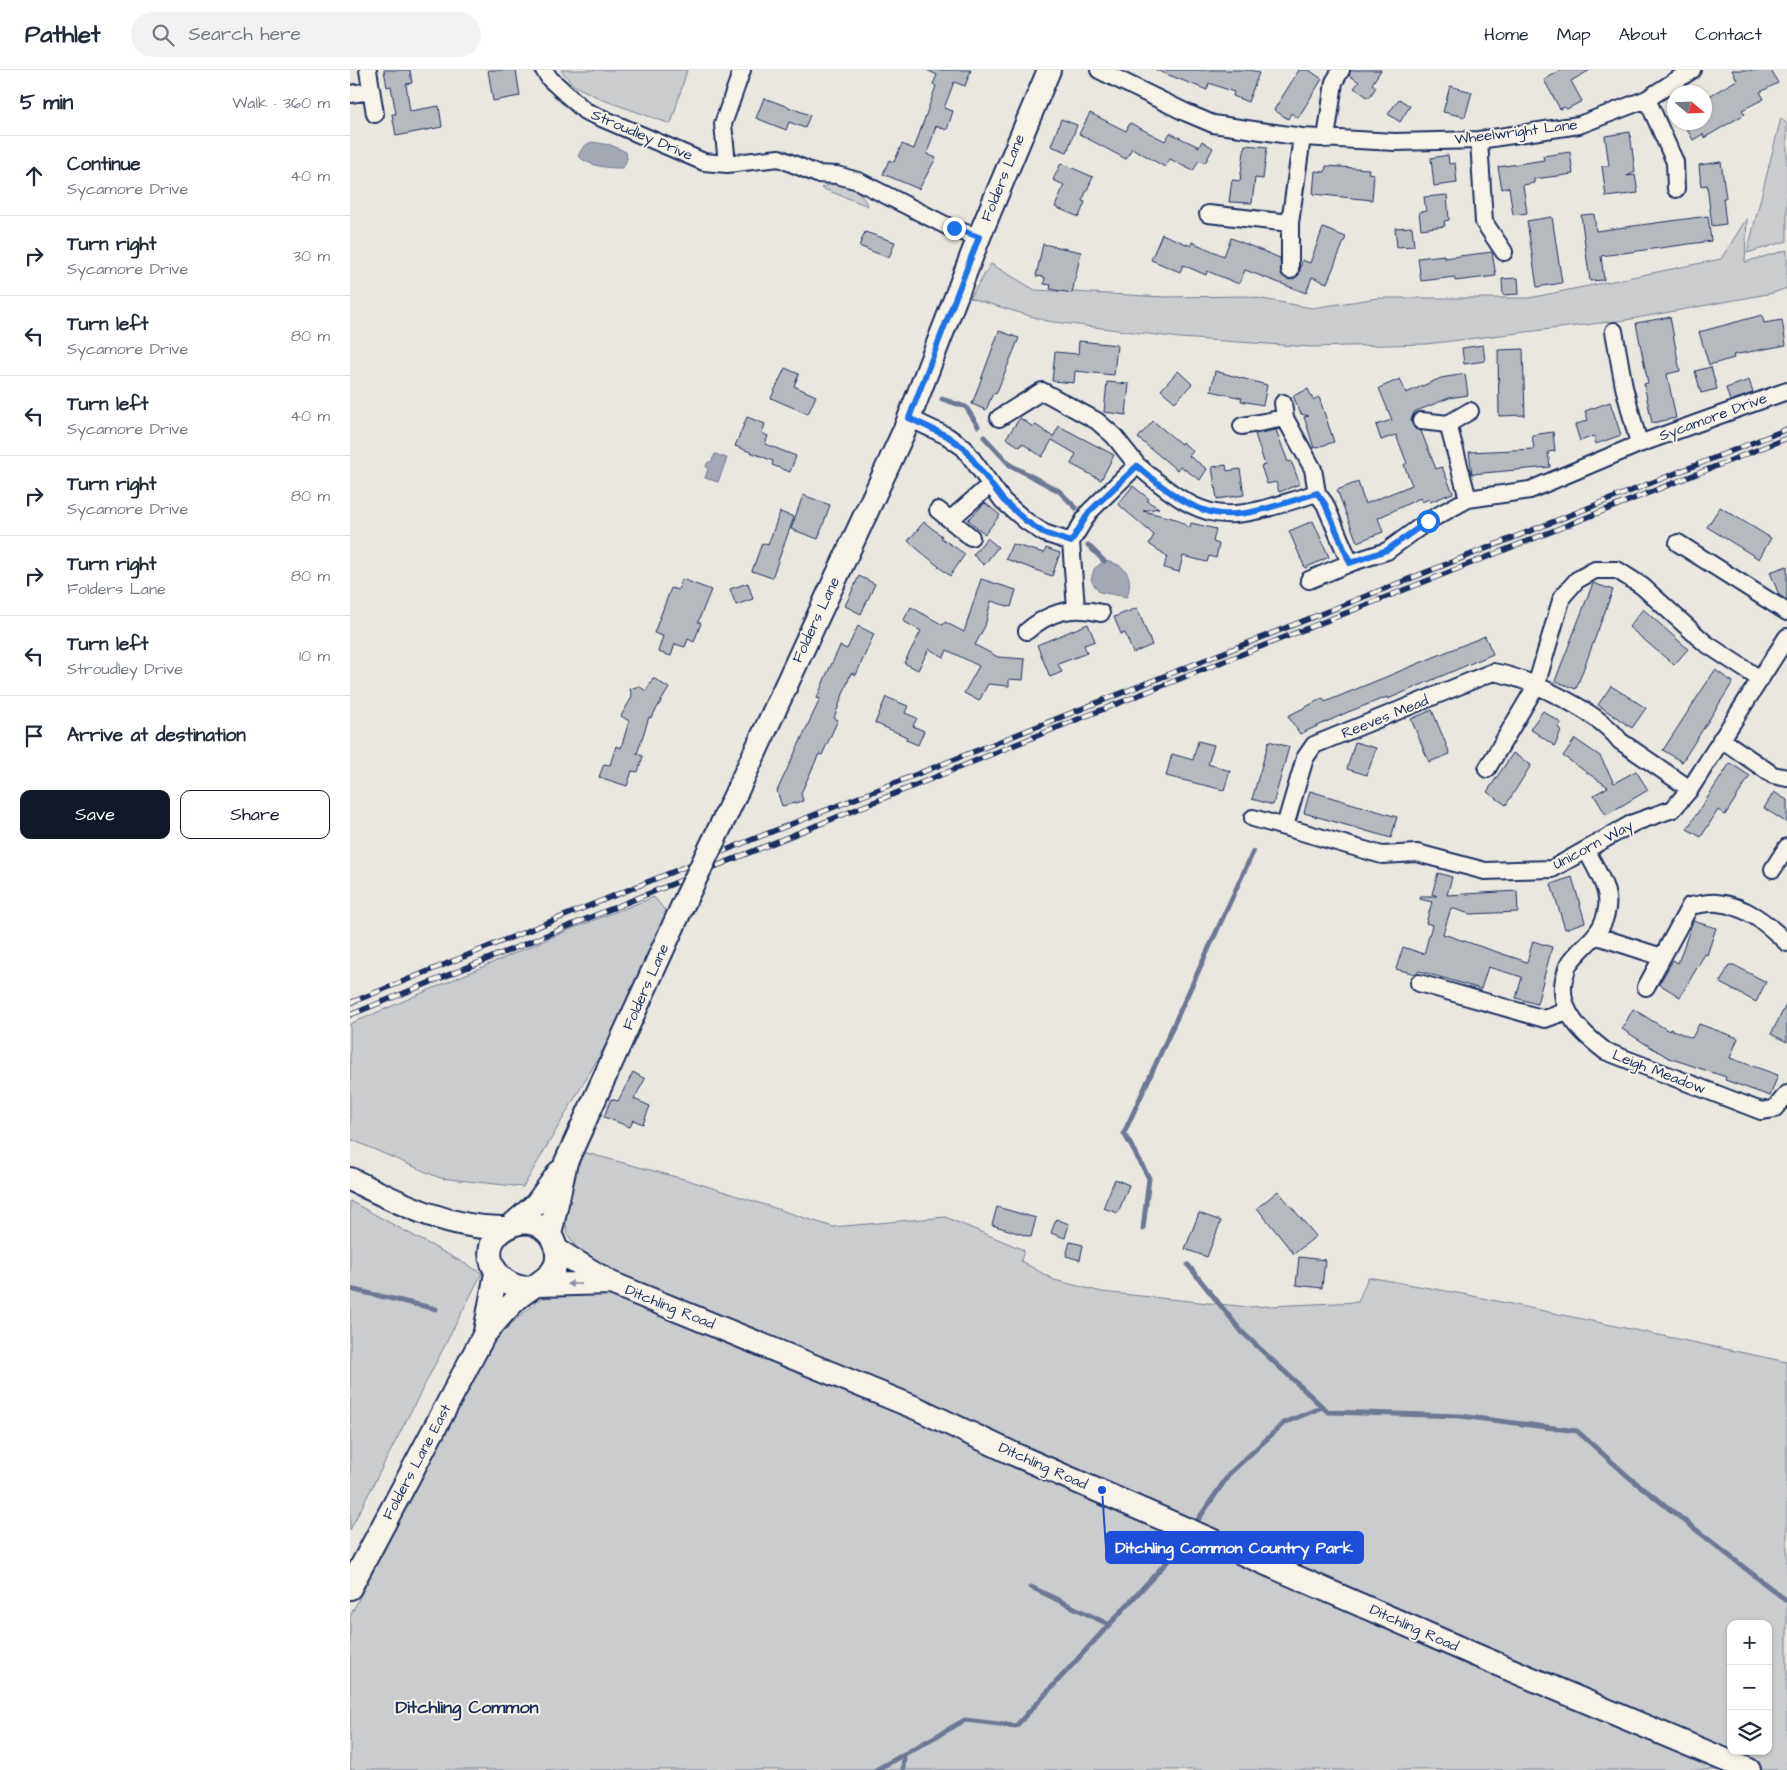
<!DOCTYPE html>
<html lang="en">
<head>
<meta charset="utf-8">
<style>
  body { margin:0; font-family:"Architects Daughter",sans-serif; background:#f2f2f3; color:#1f2937 }
  .controls { position:absolute; right:15px; bottom:15px; display:grid; overflow:hidden; border-radius:10px; box-shadow:0 1px 4px #0004 }
  .controls button { width:45px; height:45px; display:grid; place-items:center; padding:0; border:0; border-bottom:1px solid #e0e1e3; background:#fff; color:#1f2937; font:25px sans-serif }
  .compass { position:absolute; left:1317px; top:15px; width:45px; height:45px; border-radius:50%; background:#fff; box-shadow:0 1px 4px #0004; rotate:109deg }
  .stop { position:absolute; width:15px; height:15px; margin:-11px; border:4px solid #1a73e8; border-radius:50%; background:#fff }
  .stop.end { background:#1a73e8; border-color:#fff; box-shadow:0 1px 5px #0008 }
  .list { margin:0; padding:0; list-style:none }
  h2 { display:flex; justify-content:space-between; align-items:center; height:65px; margin:0; padding:0 20px; font-size:21px }
  h2 small { font-size:16px; font-weight:400; color:#747a83 }
  .list li { display:grid; grid-template-columns:32px 1fr auto; gap:15px; align-items:center; box-sizing:border-box; height:80px; padding:0 20px; border-top:1px solid #e0e1e3 }
  .list b { display:block; font-size:19px; white-space:nowrap }
  .list p { margin:0; font-size:16px; white-space:nowrap; color:#747a83 }
  .list em { font-size:16px; font-style:normal; color:#747a83 }
  .actions { display:flex; gap:10px; padding:15px 20px }
  .actions a { flex:1; padding:11px 0; border:1px solid #111827; border-radius:10px; text-align:center; font-size:18px; color:#111827 }
  .actions .main { background:#111827; color:#fff }
  .icon { flex:none; width:28px; height:28px; fill:none; stroke:currentColor; stroke-width:2; stroke-linecap:round; stroke-linejoin:round }
  .map { position:relative; flex:none; width:1437px; height:1700px; overflow:hidden }
  header { display:flex; align-items:center; gap:30px; box-sizing:border-box; height:70px; padding:0 25px; background:#fff; border-bottom:1px solid #e0e1e3 }
  header strong { font-size:24px }
  nav { display:flex; gap:28px; margin-inline-start:auto; font-size:18px }
  .search { width:350px; height:45px; background:#f2f2f3; display:flex; align-items:center; gap:12px; box-sizing:border-box; padding:0 18px; border-radius:28px; color:#747a83; font-size:19px }
  main { display:flex }
  aside { flex:1; background:#fff }
  .map>svg:first-child { display:block }
  .green { fill:#cbcccd; stroke:#737e96; fill-rule:evenodd }
  .water { fill:#a3a8b4; stroke:#6d7892 }
  .lines { fill:none; stroke-linecap:round; stroke-linejoin:round }
  .stream { stroke:#6d7892; stroke-width:5 }
  .building { fill:#b6babf; stroke:#1b2f5e }
  .street-casing { stroke:#1b2f5e; stroke-width:20 }
  .secondary-casing { stroke:#1b2f5e; stroke-width:26 }
  .street { stroke:#f7f3e8; stroke-width:16 }
  .secondary { stroke:#f7f3e8; stroke-width:22 }
  .rail-casing { stroke:#1b2f5e; stroke-width:5.5 }
  .rail { stroke:#f7f3e8; stroke-width:4; stroke-dasharray:11; stroke-linecap:butt }
  .secondary-bridge-casing { stroke:#1b2f5e; stroke-width:26; stroke-linecap:butt }
  .secondary-bridge { stroke:#f7f3e8; stroke-width:22 }
  .oneway { fill:#8991a3 }
  .route { stroke:#1a73e8; stroke-width:6 }
  .labels { text-anchor:middle; dominant-baseline:central; stroke-width:4; stroke-linejoin:round; paint-order:stroke }
  .street-label { font-size:15px; fill:#1b2f5e; stroke:#f7f3e8 }
  .quarter-label { font-size:18px; font-weight:bold; fill:#1b2f5e; stroke:#f7f3e8 }
  .leader { fill:none; stroke:#1d4ed8; stroke-width:2 }
  .callout-dot { fill:#1d4ed8; stroke:#f7f3e8; stroke-width:2 }
  .callout { fill:#1d4ed8; stroke:#1d4ed8; stroke-width:2 }
  .callout-label { font-size:16px; text-anchor:middle; font-weight:bold; fill:#fff }
</style>
</head>
<body>
<header>
<strong>Pathlet</strong>
<div class="search"><svg class="icon" aria-label="search" viewBox="0 0 24 24"><circle cx="10" cy="10" r="6"/><path d="M15 15l6 6"/></svg>Search here</div>
<nav><a>Home</a><a>Map</a><a>About</a><a>Contact</a></nav>
</header>
<main>
<aside>
<h2>5 min<small>Walk · 360 m</small></h2>
<ul class="list">
<li><svg class="icon" aria-label="ahead" viewBox="0 0 24 24"><path d="M12 20V5M6 11l6-6 6 6"/></svg><div><b>Continue</b><p>Sycamore Drive</p></div><em>40 m</em></li>
<li><svg class="icon" aria-label="right" viewBox="0 0 24 24"><path d="M7 20v-9h11M14 6l5 5-5 5"/></svg><div><b>Turn right</b><p>Sycamore Drive</p></div><em>30 m</em></li>
<li><svg class="icon" aria-label="left" viewBox="0 0 24 24"><path d="M17 20v-9H6M10 6l-5 5 5 5"/></svg><div><b>Turn left</b><p>Sycamore Drive</p></div><em>80 m</em></li>
<li><svg class="icon" aria-label="left" viewBox="0 0 24 24"><path d="M17 20v-9H6M10 6l-5 5 5 5"/></svg><div><b>Turn left</b><p>Sycamore Drive</p></div><em>40 m</em></li>
<li><svg class="icon" aria-label="right" viewBox="0 0 24 24"><path d="M7 20v-9h11M14 6l5 5-5 5"/></svg><div><b>Turn right</b><p>Sycamore Drive</p></div><em>80 m</em></li>
<li><svg class="icon" aria-label="right" viewBox="0 0 24 24"><path d="M7 20v-9h11M14 6l5 5-5 5"/></svg><div><b>Turn right</b><p>Folders Lane</p></div><em>80 m</em></li>
<li><svg class="icon" aria-label="left" viewBox="0 0 24 24"><path d="M17 20v-9H6M10 6l-5 5 5 5"/></svg><div><b>Turn left</b><p>Stroudley Drive</p></div><em>10 m</em></li>
<li><svg class="icon" aria-label="arrive" viewBox="0 0 24 24"><path d="M6 21V4h12l-3 4 3 4H6"/></svg><div><b>Arrive at destination</b></div></li>
</ul>
<div class="actions"><a class="main">Save</a><a>Share</a></div>
</aside>
<div class="map">
<svg width="1437" height="1700" viewBox="0 0 1437 1700">
  <rect width="100%" height="100%" fill="#eae7e0"/>
  <filter id="ink" filterUnits="userSpaceOnUse"><feTurbulence type="fractalNoise" baseFrequency=".02" numOctaves="2"/><feDisplacementMap in="SourceGraphic" scale="10" xChannelSelector="R" yChannelSelector="G"/><feConvolveMatrix kernelMatrix="1 2 1 2 8 2 1 2 1" color-interpolation-filters="sRGB"/></filter>
  <g filter="url(#ink)">
    <path class="green" d="M211 0H337L321 54 253 30 223 15Z
      M1431 48 1437 54V171L1397 183Z
      M488 111C504 116 510 122 518 136L471 118Z
      M1397 148 1395 192 1437 180V218L1423 223 1276 250 1076 274 961 277 830 268 697 251 620 228 641 194 685 220 815 227 896 226 962 238 1028 228H1179L1371 189Z
      M304 827 318 844 261 966 173 1117 90 1108 0 1069V954L221 859Z
      M229 1081 341 1111 483 1157 595 1147 674 1180 671 1191 704 1210 752 1222 898 1237 1008 1232 1018 1207 1113 1224 1437 1292V1700H0V1546L143 1270 184 1234 207 1216 226 1177 217 1163 215 1145ZM1381 1554H1418V1681H1381Z
      M0 1131 132 1203 0 1460Z"/>
    <path class="water" d="M241 72 261 75 276 82 277 89 273 98C257 98 241 97 228 86L233 77Z
      M365 384 377 388 368 412 355 408 358 399 356 396 358 392H361Z
      M754 491C776 494 784 505 777 527L749 522 741 510 744 499Z"/>
    <g class="lines">
      <path class="stream" d="M592 329 616 337 628 356
        M634 367 660 395 709 421 726 438
        M738 475 754 491
        M793 1159 799 1108 774 1063 903 782
        M838 1195 892 1262 978 1342 1111 1346 1227 1361 1280 1408 1437 1531
        M0 1219 86 1239
        M843 1457 880 1403 934 1353 972 1337
        M681 1517 760 1555
        M526 1700 615 1650 666 1656 826 1482 837 1466
        M553 1700 554 1685"/>
    </g>
    <path class="building" d="M34 0H60L62 13 56 14 60 41 89 36 92 57 46 66 42 44H46L41 16 37 17Z
      M138 0H166L170 26 143 31Z
      M577 0H621L615 16 604 12 594 38 603 41 597 60 586 56 577 84 586 88 569 119 533 104 539 90 544 92 552 74 564 79 586 16 583 14 587 5Z
      M806 0H901L909 3 898 32 883 26 884 22 859 13 857 20Z
      M949 0H959L972 9 948 48 941 43 938 49 924 40Z
      M1001 0H1031L1022 14 1026 17 1019 28 1004 18 1009 12 999 5Z
      M1211 0H1240L1221 11 1232 31 1217 39 1214 37 1210 39 1194 10Z
      M1382 0H1421L1428 13 1410 22 1414 29 1392 40 1395 44 1354 68 1353 64 1343 70 1333 52H1354V29L1387 10Z
      M1100 16 1122 22 1115 47 1093 42Z
      M414 28 460 45 455 58 439 52 436 60 406 48Z
      M1049 29 1060 36 1050 52 1038 44Z
      M740 43 776 61 780 53 815 71 820 63 849 77 852 71 863 78 855 93 849 90 843 101 820 89 815 97 782 78 776 89 729 64Z
      M711 49 727 55 717 82 701 76Z
      M1280 62 1285 102 1277 106 1285 105 1288 123 1256 127 1252 96H1259L1255 66Z
      M895 75 917 77 913 109 905 108 902 133 879 132 882 110 890 111Z
      M1220 82 1223 104 1184 109V113L1173 115 1177 143 1163 145 1159 117 1152 119 1148 97 1194 90 1193 86Z
      M1098 85 1099 94 1105 93 1107 113 1084 116 1081 88Z
      M1371 92 1376 128H1373L1376 154 1362 156 1357 115 1351 116 1349 95Z
      M711 93 743 107 732 131 735 132 729 147 705 137 714 115 703 110Z
      M976 96 1019 99 1018 103 1024 104 1022 130 963 124 965 101 975 102Z
      M1097 125 1099 150 1094 151 1095 156 1071 159 1069 142 1076 141 1074 127Z
      M1244 144 1246 161 1358 146 1361 171 1251 186 1254 210 1240 211 1231 145Z
      M1202 147 1212 213 1187 217 1177 151Z
      M1062 157 1064 176 1047 177 1045 158Z
      M973 158 996 167 977 213 962 207 956 223 895 200 889 214 857 201 856 205 833 195 830 202 801 190 812 164 841 176 842 172 874 186 881 168 930 188 931 205 940 210 949 205 952 190 960 193Z
      M515 162 545 172 539 188 509 176Z
      M693 174 731 182 722 223 700 219 701 215 694 214 695 207 686 206Z
      M1142 182 1146 206 1105 211V207L1071 211 1068 188 1094 185V188Z
      M1168 208 1169 224 1153 225 1152 209Z
      M1412 245 1414 253 1432 250 1436 275 1383 285 1384 288 1359 295 1349 262Z
      M1320 247 1330 301 1317 304 1326 348 1302 353 1294 314 1298 313 1286 253Z
      M649 261 669 268 646 324 643 323 636 340 622 334Z
      M729 271 767 275 764 305 725 301 724 313 702 311 705 282 728 284Z
      M1133 275 1135 291 1114 294 1112 278Z
      M1173 279 1175 345 1149 346 1148 280Z
      M1361 297 1367 319 1351 323 1345 301Z
      M435 298 449 304 444 316 466 326 458 344 421 328Z
      M828 301 842 314 825 332 811 320Z
      M865 301 917 315 913 335 891 331 892 328 861 321Z
      M1115 304 1118 325 1099 328 1064 342 1061 350 1065 359 1071 361 1086 399 1092 397 1103 423 1080 432 1079 429 1072 432 1070 428 1028 448 1033 462 1007 472 987 420 1008 412 1015 434 1062 415 1054 395 1057 393 1046 365 1031 370 1026 355 1042 350 1029 318 1050 309 1056 323 1091 308Z
      M1399 310 1403 323 1380 331 1376 318Z
      M757 312 779 314 776 345 754 342Z
      M958 319 963 330 969 327 984 372 964 378 954 347 959 346 951 344 943 326Z
      M1260 332 1271 365 1246 374 1244 366 1230 371 1225 355 1238 350 1235 341Z
      M397 347 415 354 412 363 418 366 415 374 446 386 440 402 422 395 423 391 385 376Z
      M670 348 683 357 686 355 703 367 709 356 764 385 751 410 721 394 726 384 702 370 692 387 672 373 670 377 656 368Z
      M803 351 831 374 832 372 843 381 839 386 857 399 850 410 830 396 827 400 788 368Z
      M926 360 938 392 941 391 950 414 929 422 926 412 917 414 911 396 915 395 905 364Z
      M1203 362 1205 381 1198 382 1200 397 1122 404 1119 382 1184 379 1182 365Z
      M876 395 877 401 890 399 894 425 867 429 862 397Z
      M783 416 799 429 797 431 809 438 793 441 826 449 840 458 841 453 866 459 863 472 869 474 866 488 859 486 857 492 833 486 829 502 814 498 817 486 799 474 804 465 768 434Z
      M453 425 480 435 468 469 441 459Z
      M635 433 650 445 635 464 618 450Z
      M1370 437 1421 468 1409 489 1357 457Z
      M430 442 444 447 422 508 402 501 412 473 418 475Z
      M963 451 979 487 955 498 939 461Z
      M574 452 592 466 591 468 615 484 600 506 558 471Z
      M637 468 648 477 634 495 623 485Z
      M662 474 694 483 696 478 710 483 702 506 656 489Z
      M1437 496V530L1429 525 1420 502Z
      M509 506 525 514 511 544 495 536Z
      M332 509 361 520 348 552 351 553 344 572 338 569 335 577 325 574 321 586 308 582 313 566 304 563 321 518 328 520Z
      M631 509 666 520 661 537 641 531 635 556 625 575 648 587 675 589 673 610 659 609V616L638 614 629 631 614 623 629 596 597 580 594 587 579 579 568 600 554 593 571 561 553 551 561 537 593 555 595 552 614 562Z
      M398 513 403 529 386 535 380 519Z
      M1243 513 1263 520 1226 619 1205 611Z
      M787 538 802 575 783 583 775 563 771 564 764 547Z
      M1293 539 1338 579 1324 595 1279 557Z
      M738 554 745 571 734 575 737 583 708 594 712 602 700 607 687 575Z
      M508 556 524 564 506 605 501 603 484 648 488 650 472 685 469 684 451 723 453 731 432 736 427 721 470 629 467 628 475 608 490 576 497 579Z
      M1135 566 1143 584 1038 629 1037 627 998 642 950 664 938 646 973 628 975 632Z
      M1365 600 1383 612 1332 692 1313 680Z
      M303 608 319 618 301 648 299 647 287 684 293 686 288 702 282 701 277 716 249 707 254 694 260 695 266 676 271 678 279 651 271 646 282 627 280 619 289 616 296 621Z
      M1261 616 1296 638 1282 658 1248 635Z
      M536 627 558 636 555 643 567 648 563 656 574 661 568 675 556 670 557 667 525 653Z
      M1082 640 1100 684 1079 692 1061 649Z
      M1193 641 1211 653 1208 658 1211 660 1205 676 1180 659Z
      M1225 669 1250 686 1264 713 1286 701 1298 720 1256 745 1244 725 1258 717 1213 686Z
      M848 671 864 675 858 694 880 701 874 720 816 706 822 684 843 690Z
      M919 671 939 677 923 735 902 729Z
      M1005 672 1026 678 1017 705 997 699Z
      M1163 683 1181 695 1156 735 1137 722Z
      M1380 693 1400 706 1375 745 1368 740 1351 767 1337 759Z
      M960 721 1047 747 1041 768 954 743Z
      M1424 722 1437 730V753L1414 738Z
      M1088 803 1102 807 1097 825 1167 821 1168 842 1120 844 1101 838 1093 864 1177 892 1183 871 1202 877 1187 934 1166 928 1172 907 1138 897 1131 919 1069 901 1065 904 1046 899 1053 877 1074 884 1082 855 1076 853 1082 832 1070 829V826H1087L1082 824Z
      M1222 807 1235 852 1215 859 1201 814Z
      M1343 851 1366 858 1357 885 1355 884 1330 927 1309 914 1323 890 1328 893Z
      M1379 895H1384L1416 912 1406 932 1370 913Z
      M1437 933V972L1421 964Z
      M1283 939 1319 961 1320 959 1342 968 1349 954 1388 968 1380 988 1428 1005 1420 1026 1375 1010 1376 1007 1319 988 1294 973 1272 959Z
      M283 1002 295 1009 284 1029 300 1036 293 1054 283 1050 280 1057 254 1047 261 1029 268 1031Z
      M765 1109 779 1115 768 1143 753 1138Z
      M928 1121 966 1166 944 1184 907 1138Z
      M647 1137 686 1148 681 1167 642 1155Z
      M849 1143 871 1151 857 1187 835 1179Z
      M706 1149 719 1154 715 1168 701 1163Z
      M720 1172 733 1175 730 1190 716 1186Z
      M949 1187 975 1190 972 1218 946 1215Z"/>
    <g class="lines">
      <defs>
        <path id="street" d="M18 0 25 44
          M194 0 200 9 235 41 354 92 377 94 429 88 467 104 487 105 508 111 603 159 629 167
          M749 0 837 43 863 54 952 67 1045 72 1129 70 1229 55 1297 29 1342 0
          M0 24 21 21
          M1297 29 1325 92 1326 119
          M976 69 984 12 991 0
          M1129 70 1134 152 1154 182
          M377 94 373 54 392 0
          M858 144 940 153
          M940 200V153L952 67
          M1264 261 1274 317 1289 374
          M933 333 935 348 963 399 967 423
          M559 348 597 366 614 378 653 431 676 451 694 463 721 472 739 442 787 395C862 460 877 451 967 423L975 434 1000 493 1037 481 1078 451 1118 429 1180 420 1289 374 1437 321
          M649 348 692 321 747 351 764 366 787 395
          M1071 351 1098 354
          M892 356 935 348
          M1118 429 1098 354 1120 341
          M588 440 621 467
          M601 449 641 414
          M721 472 726 538
          M1328 473 1437 542
          M959 510 1000 493
          M677 561C699 542 722 535 751 543
          M1371 669 1423 705 1437 708
          M1137 699 1186 616 1212 527 1227 510 1245 500H1267L1292 516 1355 573 1410 609
          M903 748 1032 785 1067 783 1135 801 1202 799 1283 753 1323 739 1340 719 1437 567
          M935 756 955 688 964 675 1143 602C1179 608 1249 642 1270 671L1340 719
          M1237 781C1245 798 1260 819 1257 838 1253 867 1232 874 1219 894 1216 898 1216 905 1214 909 1207 941 1233 964 1255 981L1411 1041 1424 1039 1437 1024
          M1423 799 1437 777
          M1247 866 1312 887
          M1069 913 1195 949 1217 941
          M1296 917 1340 836C1348 835 1358 832 1367 833 1395 835 1418 854 1437 873"/>
        <path id="secondary" d="M375 747 555 359 629 167 699 0
          M0 1109C49 1133 99 1159 155 1158
          M163 1154 186 1134 209 1102
          M200 1165 216 1092 337 826
          M207 1180 261 1213 566 1338 666 1385 1128 1586 1399 1700
          M188 1215 261 1213
          M135 1262 146 1203
          M0 1518 134 1265C145 1252 155 1240 168 1228 184 1213 216 1205 205 1175 202 1166 196 1159 187 1155 178 1151 168 1152 158 1157 124 1174 143 1218 179 1218"/>
      </defs>
      <use href="#street" class="street-casing"/>
      <use href="#secondary" class="secondary-casing"/>
      <use href="#street" class="street"/>
      <use href="#secondary" class="secondary"/>
      <defs>
        <path id="rail" d="M0 933 391 774 1437 359
          M0 945 716 654 1437 368"/>
      </defs>
      <use href="#rail" class="rail-casing"/>
      <use href="#rail" class="rail"/>
      <defs>
        <path id="secondary-bridge" d="M337 826 375 747"/>
      </defs>
      <use href="#secondary-bridge" class="secondary-bridge-casing"/>
      <use href="#secondary-bridge" class="secondary-bridge"/>
    </g>
    <defs><path id="oneway-solid" d="M-6-.8H1V-3.2L6.5 0L1 3.2V.8H-6Z" transform="scale(1.25)"/></defs>
    <use class="oneway" href="#oneway-solid" transform="translate(224 1214) rotate(179)"/>
  </g>
  <g class="lines" filter="url(#ink)">
    <path class="route" d="M604 158 629 167 559 348 597 366 614 378 653 430 676 451 694 463 721 472 739 442 787 396C862 460 878 451 967 423L975 434 1000 493 1037 480 1078 451"/>
  </g>
  <g class="labels">
    <g class="street-label">
      <text transform="translate(1166 62) rotate(-7)">Wheelwright Lane</text>
      <text transform="translate(292 65) rotate(23)">Stroudley Drive</text>
      <text transform="translate(653 108) rotate(-68)">Folders Lane</text>
      <text transform="translate(1363 347) rotate(-20)">Sycamore Drive</text>
      <text transform="translate(466 550) rotate(-65)">Folders Lane</text>
      <text transform="translate(1035 647) rotate(-22)">Reeves Mead</text>
      <text transform="translate(1243 775) rotate(-28)">Unicorn Way</text>
      <text transform="translate(296 917) rotate(-66)">Folders Lane</text>
      <text transform="translate(1309 1002) rotate(21)">Leigh Meadow</text>
      <text transform="translate(320 1237) rotate(22)">Ditchling Road</text>
      <text transform="translate(67 1392) rotate(-62)">Folders Lane East</text>
      <text transform="translate(693 1396) rotate(24)">Ditchling Road</text>
      <text transform="translate(1064 1558) rotate(24)">Ditchling Road</text>
    </g>
    <g class="quarter-label">
      <text x="117" y="1637">Ditchling Common</text>
    </g>
  </g>
  <path class="leader" d="M752 1420L756 1478"/>
  <circle class="callout-dot" cx="752" cy="1420" r="5"/>
  <rect class="callout" x="756" y="1462" width="257" height="31" rx="5"/>
  <g class="callout-label">
    <text x="884" y="1483">Ditchling Common Country Park</text>
  </g>
</svg>
<div class="controls">
<button>+</button>
<button>−</button>
<button><svg class="icon" aria-label="layers" viewBox="0 0 24 24"><path d="M12 4l9 5-9 5-9-5zM3 14l9 5 9-5"/></svg></button>
</div>
<svg class="compass" viewBox="-18 -18 36 36"><path d="M0-13l5 13h-10z" fill="#e53935"/><path d="M0 13l5-13h-10z" fill="#747a83"/></svg>
<div class="stop" style="left:1078px;top:451px"></div>
<div class="stop end" style="left:604px;top:158px"></div>
</div>
</main>
</body>
</html>
